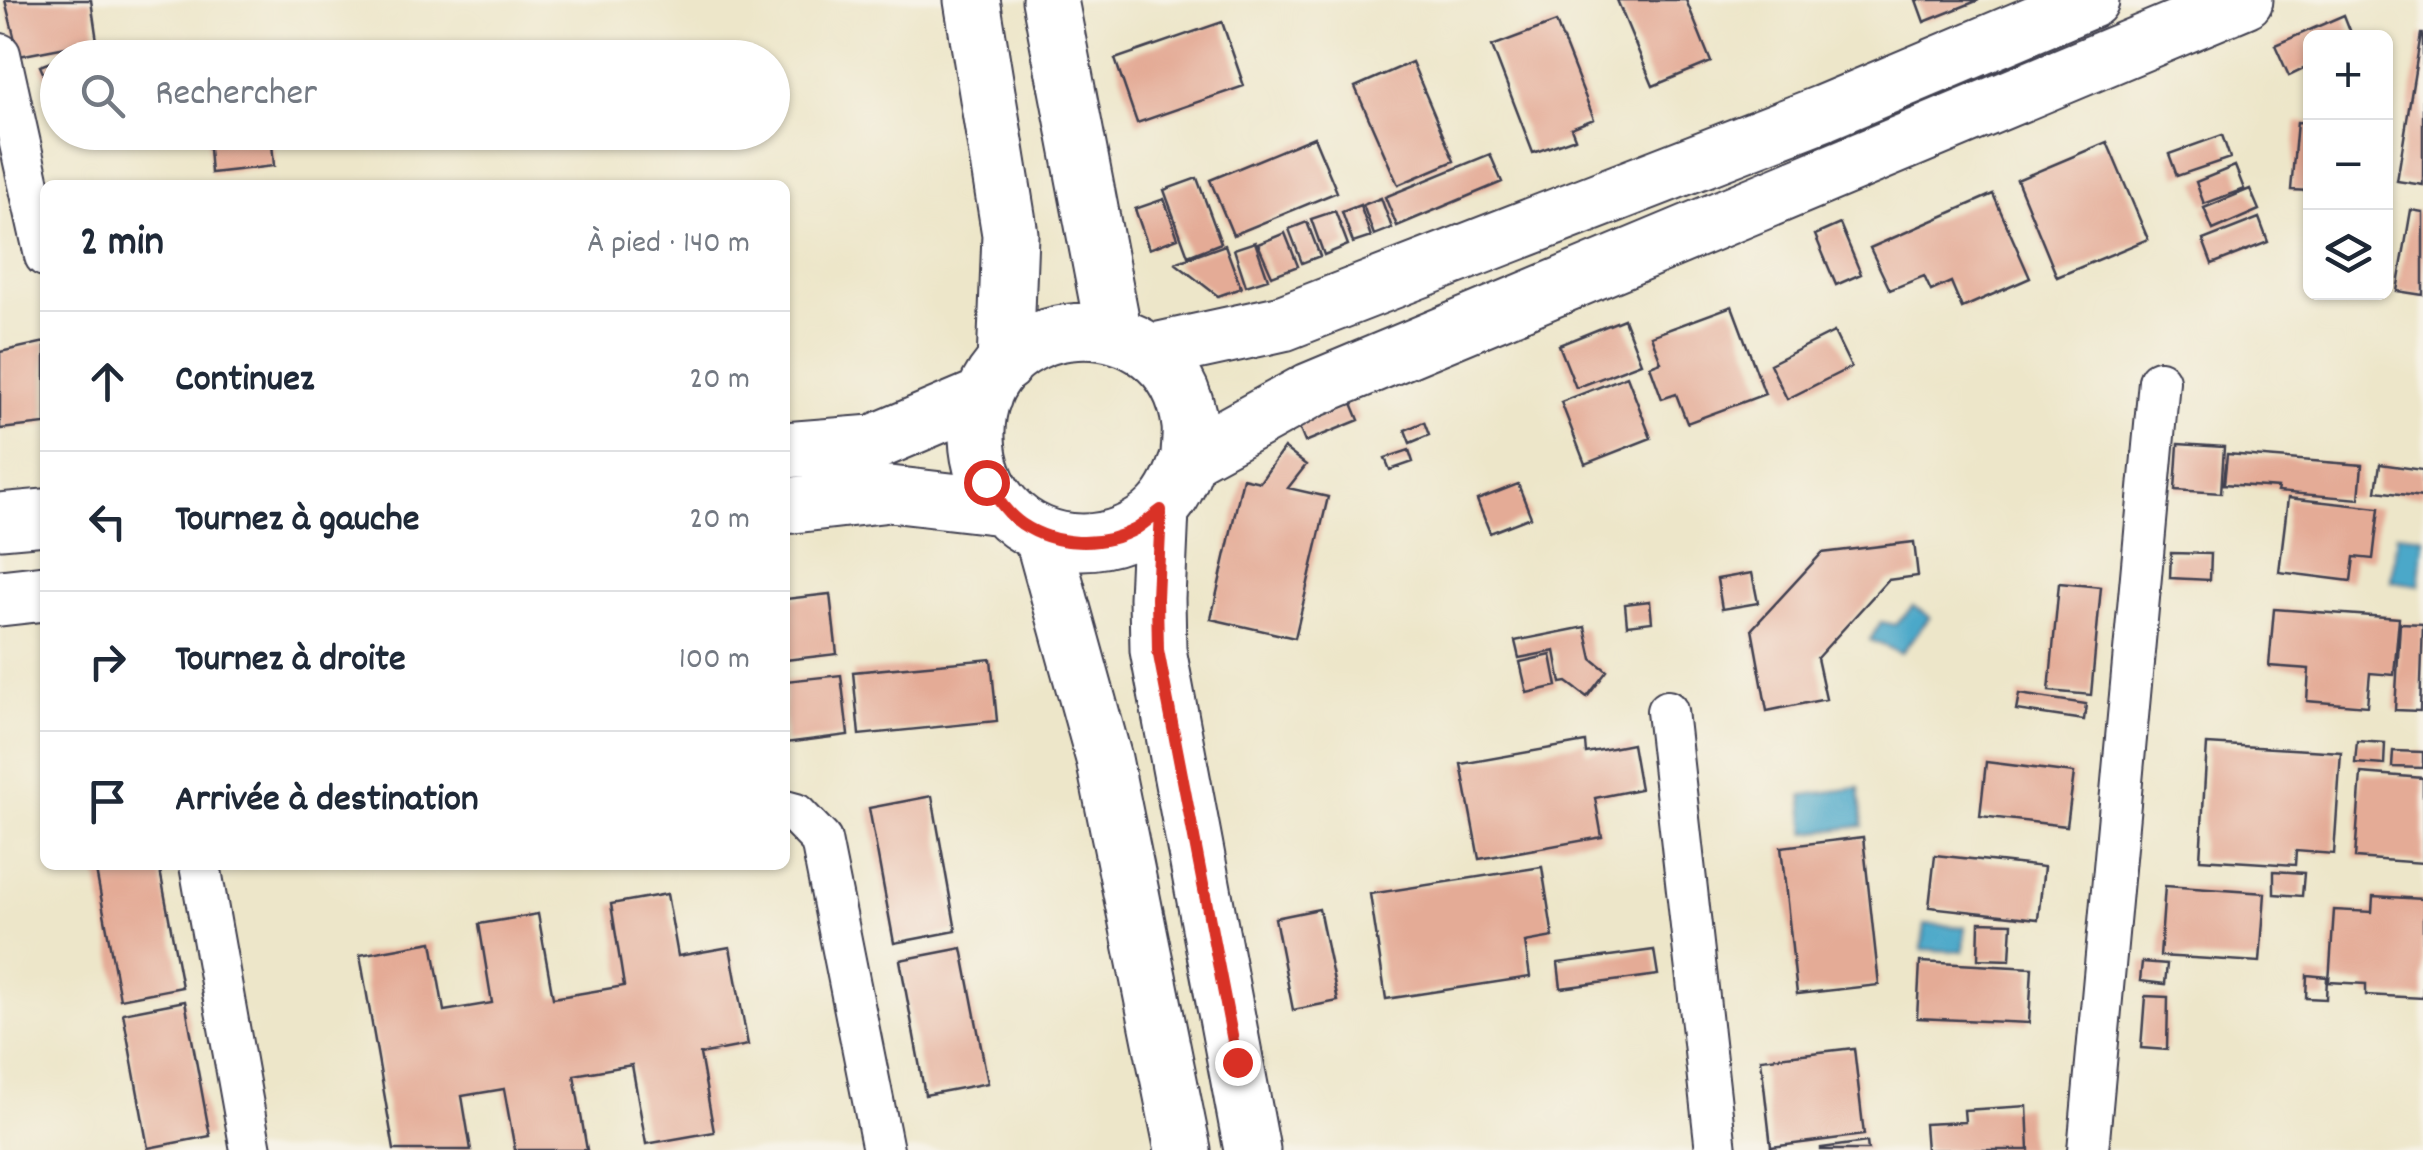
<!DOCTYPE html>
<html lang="fr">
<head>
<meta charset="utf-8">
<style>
  body { margin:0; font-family:Dekko,sans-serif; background:#f2f2f3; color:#1f2937 }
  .controls { position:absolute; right:30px; top:30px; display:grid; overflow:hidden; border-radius:15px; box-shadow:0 2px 8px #0004 }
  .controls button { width:90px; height:90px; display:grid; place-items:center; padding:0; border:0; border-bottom:2px solid #e0e1e3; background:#fff; color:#1f2937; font:50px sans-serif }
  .stop { position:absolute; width:30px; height:30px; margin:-22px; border:8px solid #d93025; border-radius:50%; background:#fff }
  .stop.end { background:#d93025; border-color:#fff; box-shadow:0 2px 10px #0008 }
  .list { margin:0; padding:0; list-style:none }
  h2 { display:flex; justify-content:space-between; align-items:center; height:130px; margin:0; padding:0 40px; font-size:42px }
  h2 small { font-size:32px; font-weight:400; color:#747a83 }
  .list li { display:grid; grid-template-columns:65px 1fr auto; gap:30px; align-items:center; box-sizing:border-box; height:140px; padding:0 40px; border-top:2px solid #e0e1e3 }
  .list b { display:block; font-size:38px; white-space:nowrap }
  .list em { font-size:32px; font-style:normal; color:#747a83 }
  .icon { flex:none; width:55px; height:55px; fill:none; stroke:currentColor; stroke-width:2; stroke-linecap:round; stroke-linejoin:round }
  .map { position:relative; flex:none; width:2423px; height:1150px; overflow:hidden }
  .search { position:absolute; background:#fff; box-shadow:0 2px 8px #0004; left:40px; top:40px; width:750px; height:110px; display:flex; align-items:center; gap:25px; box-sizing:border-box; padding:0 35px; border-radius:55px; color:#747a83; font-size:38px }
  .panel { position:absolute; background:#fff; box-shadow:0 2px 8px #0004; left:40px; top:180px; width:750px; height:690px; border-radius:15px }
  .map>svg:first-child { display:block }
  .water { fill:#4ba8c9; stroke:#366582; stroke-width:2.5 }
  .building { fill:#e4ab96 }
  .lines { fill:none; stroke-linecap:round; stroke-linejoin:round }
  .street-casing { stroke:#403f50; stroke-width:44 }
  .secondary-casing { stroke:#403f50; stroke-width:59 }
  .street { stroke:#fff; stroke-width:40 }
  .secondary { stroke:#fff; stroke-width:55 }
  .route { stroke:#d93025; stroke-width:12 }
</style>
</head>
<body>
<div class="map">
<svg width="2423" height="1150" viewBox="0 0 2423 1150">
  <rect width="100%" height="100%" fill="#f7f3e8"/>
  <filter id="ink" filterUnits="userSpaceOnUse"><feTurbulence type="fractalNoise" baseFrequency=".01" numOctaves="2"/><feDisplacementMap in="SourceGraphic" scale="20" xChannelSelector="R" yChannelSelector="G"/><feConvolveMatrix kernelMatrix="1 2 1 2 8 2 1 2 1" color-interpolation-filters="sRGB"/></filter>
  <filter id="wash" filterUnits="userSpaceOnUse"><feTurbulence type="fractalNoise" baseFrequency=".0048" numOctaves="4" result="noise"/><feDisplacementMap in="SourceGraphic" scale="40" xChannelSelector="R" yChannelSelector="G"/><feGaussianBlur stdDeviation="2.25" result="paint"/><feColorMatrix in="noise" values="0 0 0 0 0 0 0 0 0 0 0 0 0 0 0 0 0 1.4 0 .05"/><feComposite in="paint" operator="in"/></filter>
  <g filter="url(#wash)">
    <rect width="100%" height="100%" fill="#ede6c9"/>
    <path class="water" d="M2397 534 2423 537 2419 585 2391 581Z
      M1913 606 1930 617 1901 653 1870 640 1881 622 1896 625Z
      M1859 788 1863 826 1806 833 1802 795Z
      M1925 924 1965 927 1963 952 1922 949Z"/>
    <g id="blocks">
      <path class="building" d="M5 0H91L97 41 19 56Z
        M1617 0H1686L1711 62 1653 86Z
        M1916 0H1979L1924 22Z
        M2344 15 2353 38H2310V66L2289 76 2275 45Z
        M1222 22 1244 86 1137 123 1115 59Z
        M1556 22 1594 119 1571 128 1575 138 1533 153 1492 46Z
        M2421 34H2423V185L2397 181Z
        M58 59V96L54 97 40 66Z
        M1412 62 1454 161 1398 185 1355 87Z
        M2297 122 2310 123V191L2291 190Z
        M241 132H271L274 166 211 173 208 136Z
        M2222 135 2230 158 2177 176 2169 154Z
        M1314 137 1337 192 1233 235 1210 180Z
        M2107 142 2148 239 2057 277 2017 180Z
        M1490 154 1502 182 1397 226 1385 197Z
        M2235 166 2244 189 2204 204 2196 182Z
        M1197 178 1221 243 1188 256 1164 190Z
        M2250 189 2259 210 2213 230 2204 208Z
        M1993 194 2030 278 1962 308 1951 282 1931 291 1924 276 1890 290 1870 248Z
        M1381 198 1392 228 1374 235 1363 205Z
        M1164 199 1178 238 1149 249 1135 209Z
        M1360 205 1371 237 1353 243 1342 212Z
        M2411 210 2423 212V295L2397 291Z
        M1335 211 1348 245 1324 255 1311 219Z
        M2259 218 2268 242 2212 264 2203 240Z
        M1307 222 1320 256 1302 263 1289 229Z
        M1840 224 1861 274 1836 285 1815 235Z
        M1285 233 1298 266 1272 276 1258 244Z
        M1255 242 1268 279 1246 286 1234 249Z
        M1225 245 1241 288 1218 296 1175 263Z
        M1732 306 1765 394 1687 423 1676 394 1662 399 1650 366 1661 362 1651 336Z
        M1624 319 1641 363 1576 388 1559 345Z
        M1834 332 1851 367 1787 399 1770 364Z
        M45 342V424L0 429V352Z
        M1627 376 1651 438 1585 464 1561 402Z
        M1352 403 1359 420 1305 442 1298 425Z
        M1424 422 1429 435 1410 443 1405 430Z
        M2178 444 2224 447 2221 493 2175 490Z
        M1284 448 1306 465 1288 488 1328 497 1295 638 1211 619 1243 478 1260 482Z
        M1409 450 1413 462 1390 470 1385 458Z
        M2227 454 2362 465 2359 499 2277 492 2278 488 2224 484Z
        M2380 464 2423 470V497L2376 491Z
        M1518 484 1531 517 1490 533 1477 500Z
        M2288 498 2379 508 2373 559 2354 557 2351 581 2279 572Z
        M1914 542 1918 576 1888 580 1817 658 1826 699 1767 711 1752 629 1822 553Z
        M2171 553 2211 554 2210 580 2170 578Z
        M1752 573 1758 603 1722 609 1717 579Z
        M2059 583 2101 587 2091 695 2049 691Z
        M830 594 837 654 785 660V599Z
        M1650 601 1652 622 1627 625 1625 604Z
        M2274 609 2399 618 2394 675 2370 673 2367 706 2307 701 2309 669 2269 666Z
        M2400 623 2423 624 2420 711 2395 710Z
        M1585 627 1592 659 1607 671 1587 697 1567 682 1561 683 1555 651 1519 658 1515 641Z
        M1551 655 1557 686 1527 693 1520 662Z
        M991 659 997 721 859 735 853 672Z
        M841 675 848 735 785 743V681Z
        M2019 694 2086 704 2084 720 2016 710Z
        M2357 741 2385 743 2384 765 2355 763Z
        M1585 742 1586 753 1632 744 1640 789 1595 798 1602 837 1479 859 1461 764Z
        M2207 744 2341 752 2334 854 2296 851 2295 865 2200 859Z
        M2393 751 2423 752V768L2392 767Z
        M1986 762 2074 773 2067 826 1980 816Z
        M2361 773 2423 778V863L2355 858Z
        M932 796 956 931 894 943 869 808Z
        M1863 837 1879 985 1797 994 1781 847Z
        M1935 855 2044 867 2038 919 1929 907Z
        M95 865H159L182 987 120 999Z
        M1542 867 1553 937 1525 942 1530 977 1386 999 1370 894Z
        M2274 871 2304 873 2302 896 2274 894Z
        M2165 886 2265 893 2260 962 2160 956Z
        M667 894 678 956 730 947 748 1045 700 1054 714 1132 646 1144 632 1065 574 1075 587 1150H515L504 1089 462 1096 471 1150H394L360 955 432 942 444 1011 492 1003 479 924 538 914 553 998 624 986 611 904Z
        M2373 896 2423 899V998L2366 995V984L2329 982 2334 910 2372 912Z
        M1319 909 1338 1001 1293 1010 1275 918Z
        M1979 922 2012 923 2010 960 1978 959Z
        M962 948 988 1083 925 1095 900 960Z
        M1654 950 1658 975 1561 988 1558 963Z
        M1920 962 2032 968 2029 1023 1917 1018Z
        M2142 962 2167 964 2165 984 2140 981Z
        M2307 975 2327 977 2326 999 2306 998Z
        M2145 996 2168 997 2167 1050 2141 1048Z
        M185 1001 210 1136 148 1148 123 1013Z
        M1854 1048 1864 1135 1771 1147 1761 1059Z
        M2027 1106 2029 1150H1926L1924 1124 1965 1122 1964 1110Z
        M1867 1142 1868 1150H1821V1148Z"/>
    </g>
  </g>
  <g filter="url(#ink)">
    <use href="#blocks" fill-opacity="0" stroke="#403f50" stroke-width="2.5"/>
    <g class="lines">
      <defs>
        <path id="street" d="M0 54 45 256
          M1667 711 1716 1150
          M785 811 796 814 821 840 883 1150
          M200 865 251 1150
          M2088 1150 2159 381"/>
        <path id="secondary" d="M972 0 1010 234 1005 364
          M1050 0 1114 334
          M1150 352 1283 323 1823 113 2091 0
          M785 450 873 443 984 396
          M1189 457C1189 447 1191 436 1190 426 1175 291 973 305 977 438 978 464 986 488 1004 508 1044 553 1118 553 1160 510 1175 495 1182 476 1189 457L1309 391 2245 0
          M785 506 890 494 1002 507
          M1161 510 1157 598 1158 650 1252 1150
          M0 521 45 517
          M1042 535 1104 759 1183 1150
          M0 598 45 593"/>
      </defs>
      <use href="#street" class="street-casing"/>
      <use href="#secondary" class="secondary-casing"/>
      <use href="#street" class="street"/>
      <use href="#secondary" class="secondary"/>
    </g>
  </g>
  <g class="lines" filter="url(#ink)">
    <path class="route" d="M986 482C997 498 1007 514 1022 524 1055 546 1101 548 1136 529 1144 524 1153 516 1161 510L1157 598 1158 650 1237 1062"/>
  </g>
</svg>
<div class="controls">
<button>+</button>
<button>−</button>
<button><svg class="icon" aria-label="layers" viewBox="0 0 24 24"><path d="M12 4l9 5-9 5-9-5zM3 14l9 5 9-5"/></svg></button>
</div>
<div class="stop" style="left:986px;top:482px"></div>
<div class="stop end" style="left:1237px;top:1062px"></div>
<div class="search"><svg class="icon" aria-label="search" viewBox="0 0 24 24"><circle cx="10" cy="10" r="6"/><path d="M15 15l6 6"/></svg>Rechercher</div>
<section class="panel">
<h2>2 min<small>À pied · 140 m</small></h2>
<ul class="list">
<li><svg class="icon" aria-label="ahead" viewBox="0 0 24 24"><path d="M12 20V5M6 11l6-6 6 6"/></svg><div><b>Continuez</b></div><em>20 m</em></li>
<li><svg class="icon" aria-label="left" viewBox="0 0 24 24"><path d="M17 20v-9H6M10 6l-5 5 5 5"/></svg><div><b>Tournez à gauche</b></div><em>20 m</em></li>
<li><svg class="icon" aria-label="right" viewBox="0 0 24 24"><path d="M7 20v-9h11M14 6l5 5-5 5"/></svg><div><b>Tournez à droite</b></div><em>100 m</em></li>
<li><svg class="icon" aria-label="arrive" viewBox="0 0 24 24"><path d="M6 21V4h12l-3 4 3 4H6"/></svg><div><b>Arrivée à destination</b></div></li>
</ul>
</section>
</div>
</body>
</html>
